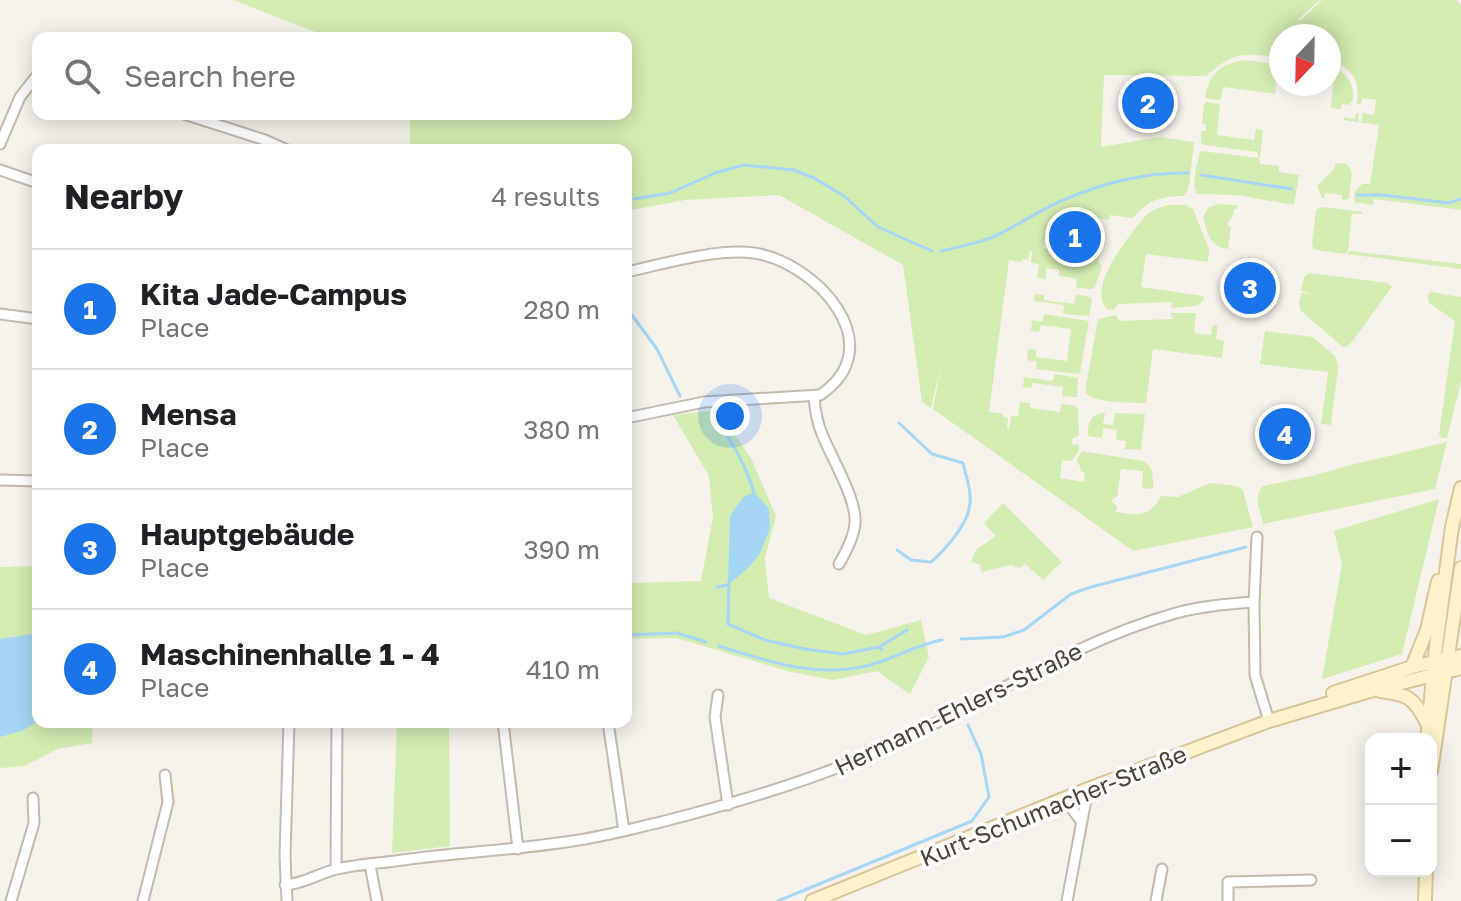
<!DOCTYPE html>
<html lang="en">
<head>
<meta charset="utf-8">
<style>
  body { margin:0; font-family:"Golos Text",sans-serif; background:#f6f6f6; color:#202124 }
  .controls { position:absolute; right:24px; bottom:24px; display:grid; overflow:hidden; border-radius:16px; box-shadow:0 4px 20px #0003 }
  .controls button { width:72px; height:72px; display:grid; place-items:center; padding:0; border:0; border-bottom:2px solid #e0e0e0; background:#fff; color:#202124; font:40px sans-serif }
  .compass { position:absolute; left:1269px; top:24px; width:72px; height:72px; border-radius:50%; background:#fff; box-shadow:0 4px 20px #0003; rotate:202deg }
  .you { position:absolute; left:730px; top:416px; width:28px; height:28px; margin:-20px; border:6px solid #fff; border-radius:50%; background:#1a73e8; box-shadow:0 0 0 12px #1a73e833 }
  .badge { display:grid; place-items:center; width:52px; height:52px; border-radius:50%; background:#1a73e8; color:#fff; font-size:26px; font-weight:700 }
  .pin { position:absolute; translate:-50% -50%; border:4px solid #fff; box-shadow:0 2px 8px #0006 }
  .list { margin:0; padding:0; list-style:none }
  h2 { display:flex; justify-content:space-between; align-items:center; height:104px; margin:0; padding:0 32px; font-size:34px }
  h2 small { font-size:26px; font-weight:400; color:#757577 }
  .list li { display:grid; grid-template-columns:52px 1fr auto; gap:24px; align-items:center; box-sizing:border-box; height:120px; padding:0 32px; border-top:2px solid #e0e0e0 }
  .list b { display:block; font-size:30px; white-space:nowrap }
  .list p { margin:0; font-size:26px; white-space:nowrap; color:#757577 }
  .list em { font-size:26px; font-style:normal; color:#757577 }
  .icon { flex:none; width:44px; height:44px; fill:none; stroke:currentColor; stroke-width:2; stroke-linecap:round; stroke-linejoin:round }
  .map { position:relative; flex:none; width:1461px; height:901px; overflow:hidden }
  .search { position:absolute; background:#fff; box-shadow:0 4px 20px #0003; left:32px; top:32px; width:600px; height:88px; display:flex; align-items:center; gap:20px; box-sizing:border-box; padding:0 28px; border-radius:16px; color:#757577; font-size:30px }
  .panel { position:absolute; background:#fff; box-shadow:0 4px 20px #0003; left:32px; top:144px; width:600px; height:584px; border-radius:16px }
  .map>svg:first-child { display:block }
  .green { fill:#d3ecb2 }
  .water { fill:#a5d6f5 }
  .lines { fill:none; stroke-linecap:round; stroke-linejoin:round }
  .stream { stroke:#a5d6f5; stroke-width:3 }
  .street-casing { stroke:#c2baac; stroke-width:13 }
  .secondary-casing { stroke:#d8c699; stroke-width:16 }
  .street { stroke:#fff; stroke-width:9 }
  .secondary { stroke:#fff2cc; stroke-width:12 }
  .labels { text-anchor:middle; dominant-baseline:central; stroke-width:7; stroke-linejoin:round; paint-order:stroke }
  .street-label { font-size:24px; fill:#4b4338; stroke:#fff }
</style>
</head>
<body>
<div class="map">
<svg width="1461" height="901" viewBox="0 0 1461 901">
  <rect width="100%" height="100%" fill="#f6f2eb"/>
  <path class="green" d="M233 0H1320L1298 19 1300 21 1322 0H1456L1461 6V210L1374 199 1373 205 1354 202 1355 191 1362 184H1370L1379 125 1343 120 1344 117 1355 119 1356 113H1359L1358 121 1361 122 1363 113 1374 115 1376 100 1362 98 1361 105 1357 104C1360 83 1354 68 1332 61L1334 51 1329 50V36H1281V57C1243 54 1236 50 1206 76L1104 75 1101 147 1160 137 1194 142 1189 187 1184 196C1160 196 1149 200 1133 218L1110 215 1109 220 1090 217 1088 226 1048 221 1043 248 1099 256 1098 261 1102 266 1095 287 1092 289 1076 288 1077 279 1059 276V270L1046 268V279L1037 278 1039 264 1031 263 1032 251H1030L1028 260 1022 259 1021 262 1009 260 989 412 1003 414V417L1008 418 1007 428 1009 429 1011 416H1018L1020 402 1030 403V408L1060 412 1061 404 1075 406 1078 410 1079 435 1072 439V444L1079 445V450L1072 461 1062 460 1060 478 1084 482 1085 473 1081 471 1080 466 1076 461 1082 451 1143 461C1156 468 1151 475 1154 487L1151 489 1142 488 1143 471 1121 469 1117 497 1113 498 1112 502 1117 506 1116 512C1138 515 1150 518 1161 496L1178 497 1210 483 1237 486 1243 490 1253 527 1133 551 933 409 941 364 931 408 922 402 903 265 779 195 685 200 626 211V150H410V114H626V38H331Z
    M1245 60 1273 64 1277 70 1275 94 1223 87 1221 100 1207 99 1205 96C1210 73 1222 63 1245 60Z
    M1330 67C1346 72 1355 82 1353 100L1348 105 1342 104 1341 109 1331 108 1334 74 1330 71Z
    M1206 102 1220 104 1217 135 1254 140 1256 129 1263 130 1260 157H1258L1257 152 1205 145 1201 143V131H1206V125L1202 124 1204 104Z
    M1201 151 1259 158 1260 164 1279 166V172L1299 175 1294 205 1237 195 1197 194C1191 183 1197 166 1199 154Z
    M1336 163 1347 164 1352 173 1349 199 1342 200V195L1325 193 1324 199 1322 198 1317 186 1334 169Z
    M1218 204 1237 205V209H1234L1233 216 1227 224 1231 227 1228 249C1209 246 1208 234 1203 217L1208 208Z
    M1167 205H1186L1193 209 1209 249 1208 262 1146 254 1141 287 1204 296 1203 301 1196 306 1171 308 1172 302 1118 304 1114 310 1107 309C1085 288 1132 232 1147 214L1154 210Z
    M1323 207 1362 212V214H1352L1348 251 1345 254 1316 250 1313 248 1312 241 1316 211 1319 208Z
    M1350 251 1461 264V269L1347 254Z
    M1309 273 1388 283 1392 287 1351 343 1348 346 1343 347 1301 311 1299 304 1301 293 1312 294 1301 291 1304 277Z
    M1431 292 1461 297V381L1447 438H1442L1439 435 1455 321 1428 302V294Z
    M1035 294 1044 295V300L1074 304 1076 294 1090 297 1092 300 1089 316 1063 314 1064 305 1034 301Z
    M1170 313H1196L1194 333 1211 335 1213 325H1218L1216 339 1224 341 1222 358 1153 349 1146 403C1135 403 1091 403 1086 393 1085 391 1086 388 1086 386L1098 319 1116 315 1119 321 1173 319Z
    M1044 314 1089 321 1080 373 1077 374 1036 369 1037 362 1027 360 1028 349 1036 350V357L1067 361 1071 329 1041 325 1039 332 1031 331 1032 320 1042 322Z
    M1265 331 1313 337 1336 357 1338 369 1331 425 1321 424 1328 372 1260 364Z
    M1055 374 1078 378 1077 397 1062 396 1063 387 1033 383 1032 388 1023 387 1024 377 1053 381Z
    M718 410 751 458 776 516 765 558 769 598 866 635 921 620 929 657 910 694 877 671 833 680 791 672 676 638 626 639V583L701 581 713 517 709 476 673 415Z
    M1105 413 1103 424 1113 425 1115 413 1145 414 1141 450 1125 449 1126 441 1116 440 1117 430 1103 428 1102 438 1088 436C1087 424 1091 413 1105 413Z
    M1447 442 1435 489 1263 524C1260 511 1253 496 1263 486L1312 476 1351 465Z
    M1439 499 1402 654 1322 679 1342 564 1334 531Z
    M1003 503 1062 562 1043 580 1025 564 1019 568 1011 565 981 572 980 565 971 562 976 550 996 536 984 523Z
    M38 566V722H93L92 743 58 749 25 766 0 768V567Z
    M397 722H449L450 846 392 853Z"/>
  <path class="water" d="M754 492 769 509 770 529 759 555 748 568 728 585 730 516 743 497Z
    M38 633V721L22 731 0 737V639Z"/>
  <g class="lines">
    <path class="stream" d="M1201 175 1292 189
      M1357 195H1383L1449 203 1461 199
      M634 199 670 193 715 173 744 165 794 170 814 178 844 196 878 227 932 251
      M941 251C958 247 980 243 995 236 1017 226 1038 211 1061 201 1100 184 1145 172 1188 173
      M626 307 657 349 680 396
      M714 415C730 439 746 464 754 493
      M897 550 911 560 931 562C944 551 966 526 969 509 973 494 966 477 963 463L932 454 899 423
      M729 581 728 624 765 640 805 649 843 654 879 647 882 650
      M717 587 728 585
      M626 635 677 633 706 642
      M961 639 1003 637 1024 630 1071 594 1091 587 1246 547
      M719 646C767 661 815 678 866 666 892 660 915 645 942 640
      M879 647 907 630
      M778 901 972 821 989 797 981 754 968 725"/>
    <defs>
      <path id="street" d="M184 114 265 140 287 150
        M0 144 20 97 35 78 38 77
        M0 170 38 183
        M626 272C663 264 717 248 754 253 816 262 893 346 820 395L704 402 626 418
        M0 314 38 319
        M814 397C815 410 817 422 822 434 831 457 857 499 855 523 854 537 846 552 839 564
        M0 480 38 481
        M1257 537 1254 602 1255 675 1269 721
        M718 695 715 717 728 805
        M503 722 518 849
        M608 722 624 831
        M1062 800 1069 805 1081 821
        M370 865 377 901
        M336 869 337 722
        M285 885C304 884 319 873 337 869 358 864 382 863 403 860 459 852 516 850 572 841 602 837 631 829 661 822 728 805 793 786 857 760 966 715 1062 645 1176 613 1201 606 1228 604 1254 602
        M11 901 34 823 33 798
        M143 901 168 802 165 775
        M287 901 285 856 289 722
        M1067 901 1088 789
        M1156 901 1162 869
        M1228 901V882L1311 880"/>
      <path id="secondary" d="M1412 667 1427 630 1438 581
        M1380 691C1408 694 1414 698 1427 723
        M1333 693 1412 667 1461 656
        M1427 739 1436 646 1452 527 1461 488
        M1431 771 1461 568
        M812 901 1088 789 1269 721 1373 690 1461 668
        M1425 901 1426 871"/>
    </defs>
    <use href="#street" class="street-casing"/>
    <use href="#secondary" class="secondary-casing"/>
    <use href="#street" class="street"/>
    <use href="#secondary" class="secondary"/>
  </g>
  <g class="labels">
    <g class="street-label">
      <text transform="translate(958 708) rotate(-26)">Hermann-Ehlers-Straße</text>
      <text transform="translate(1053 805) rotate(-22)">Kurt-Schumacher-Straße</text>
    </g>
  </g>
</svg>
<div class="controls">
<button>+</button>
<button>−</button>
</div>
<svg class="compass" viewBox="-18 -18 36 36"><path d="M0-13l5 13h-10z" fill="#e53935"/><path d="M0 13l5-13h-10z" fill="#757577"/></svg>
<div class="you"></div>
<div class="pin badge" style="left:1075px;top:237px">1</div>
<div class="pin badge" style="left:1148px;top:103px">2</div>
<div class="pin badge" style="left:1250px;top:288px">3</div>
<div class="pin badge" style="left:1285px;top:434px">4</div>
<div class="search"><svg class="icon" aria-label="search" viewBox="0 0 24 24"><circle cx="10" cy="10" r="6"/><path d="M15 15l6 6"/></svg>Search here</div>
<section class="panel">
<h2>Nearby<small>4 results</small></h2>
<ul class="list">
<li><span class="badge">1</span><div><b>Kita Jade-Campus</b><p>Place</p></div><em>280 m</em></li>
<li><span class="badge">2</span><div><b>Mensa</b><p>Place</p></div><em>380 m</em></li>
<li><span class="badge">3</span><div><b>Hauptgebäude</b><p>Place</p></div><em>390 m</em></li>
<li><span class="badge">4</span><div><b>Maschinenhalle 1 - 4</b><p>Place</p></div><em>410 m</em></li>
</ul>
</section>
</div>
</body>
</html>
